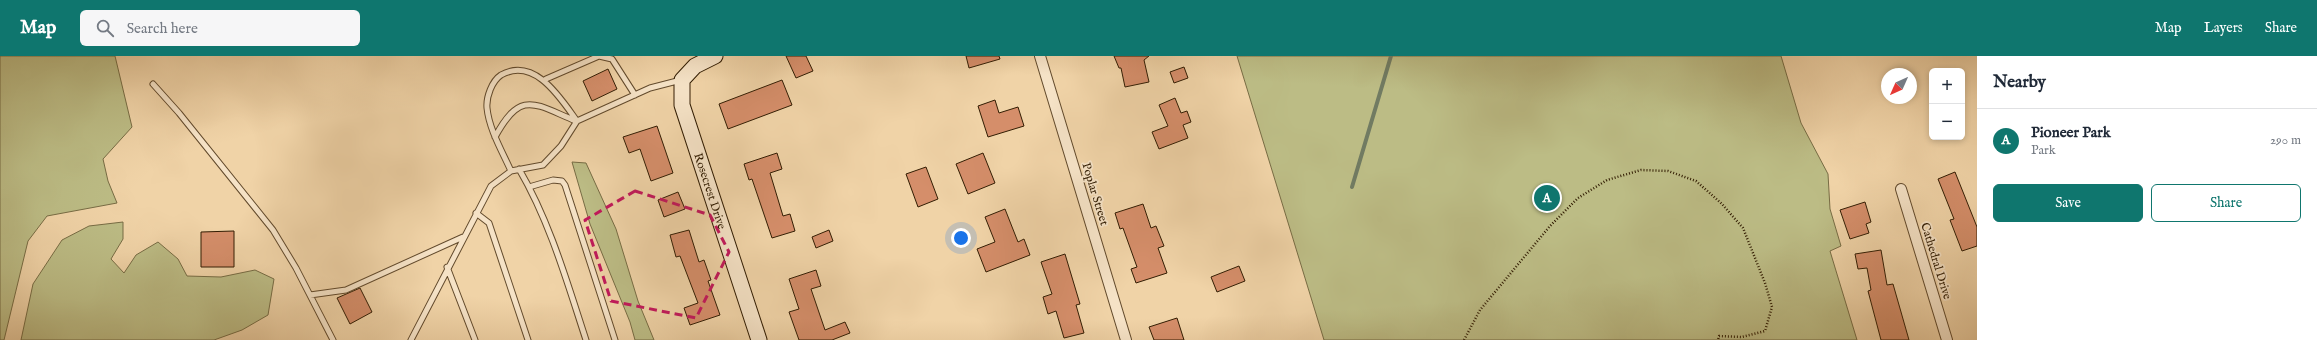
<!DOCTYPE html>
<html lang="en">
<head>
<meta charset="utf-8">
<style>
  body { margin:0; font-family:"IM FELL English",serif; background:#f6f6f7; color:#1f2937 }
  .controls { position:absolute; right:12px; top:12px; display:grid; overflow:hidden; border-radius:6px; box-shadow:0 2px 6px #0003 }
  .controls button { width:36px; height:36px; display:grid; place-items:center; padding:0; border:0; border-bottom:1px solid #e0e1e3; background:#fff; color:#1f2937; font:20px sans-serif }
  .compass { position:absolute; left:1881px; top:12px; width:36px; height:36px; border-radius:50%; background:#fff; box-shadow:0 2px 6px #0003; rotate:225deg }
  .you { position:absolute; left:961px; top:182px; width:14px; height:14px; margin:-10px; border:3px solid #fff; border-radius:50%; background:#1a73e8; box-shadow:0 0 0 6px #1a73e833 }
  .badge { display:grid; place-items:center; width:26px; height:26px; border-radius:50%; background:#0f766e; color:#fff; font-size:13px; font-weight:700 }
  .pin { position:absolute; translate:-50% -50%; border:2px solid #fff; box-shadow:0 1px 4px #0006 }
  .list { margin:0; padding:0; list-style:none }
  h2 { display:flex; justify-content:space-between; align-items:center; height:52px; margin:0; padding:0 16px; font-size:17px }
  h2 small { font-size:13px; font-weight:400; color:#747a83 }
  .list li { display:grid; grid-template-columns:26px 1fr auto; gap:12px; align-items:center; box-sizing:border-box; height:64px; padding:0 16px; border-top:1px solid #e0e1e3 }
  .list b { display:block; font-size:15px; white-space:nowrap }
  .list p { margin:0; font-size:13px; white-space:nowrap; color:#747a83 }
  .list em { font-size:13px; font-style:normal; color:#747a83 }
  .actions { display:flex; gap:8px; padding:12px 16px }
  .actions a { flex:1; padding:9px 0; border:1px solid #0f766e; border-radius:6px; text-align:center; font-size:14px; color:#0f766e }
  .actions .main { background:#0f766e; color:#fff }
  .icon { flex:none; width:22px; height:22px; fill:none; stroke:currentColor; stroke-width:2; stroke-linecap:round; stroke-linejoin:round }
  .map { position:relative; flex:none; width:1977px; height:284px; overflow:hidden }
  header { display:flex; align-items:center; gap:24px; box-sizing:border-box; height:56px; padding:0 20px; background:#0f766e; color:#fff }
  header strong { font-size:19px }
  nav { display:flex; gap:22px; margin-inline-start:auto; font-size:14px }
  .search { width:280px; height:36px; background:#f6f6f7; display:flex; align-items:center; gap:10px; box-sizing:border-box; padding:0 14px; border-radius:6px; color:#747a83; font-size:15px }
  main { display:flex }
  aside { flex:1; background:#fff }
  .map>svg:first-child { display:block }
  .green { fill:#bcbc85; stroke:#776c44 }
  .lines { fill:none; stroke-linecap:round; stroke-linejoin:round }
  .stream { stroke:#717b62; stroke-width:4 }
  .building { fill:#d58e6a; stroke:#321d03 }
  .lane-casing { stroke:#624a2c; stroke-width:7 }
  .street-casing { stroke:#624a2c; stroke-width:12 }
  .secondary-casing { stroke:#321d03; stroke-width:17 }
  .path { stroke:#321d03; stroke-width:2.5; stroke-dasharray:1 2; stroke-linecap:butt }
  .lane { stroke:#f5e2c6; stroke-width:5 }
  .street { stroke:#f5e2c6; stroke-width:10 }
  .secondary { stroke:#f5e2c6; stroke-width:15 }
  .marked { fill:none; stroke:#c2185b; stroke-width:3; stroke-dasharray:8 5; stroke-linejoin:round }
  .labels { text-anchor:middle; dominant-baseline:central; stroke-width:3.5; stroke-linejoin:round; paint-order:stroke }
  .street-label { font-size:12px; fill:#321d03; stroke:#f5e2c6 }
</style>
</head>
<body>
<header>
<strong>Map</strong>
<div class="search"><svg class="icon" aria-label="search" viewBox="0 0 24 24"><circle cx="10" cy="10" r="6"/><path d="M15 15l6 6"/></svg>Search here</div>
<nav><a>Map</a><a>Layers</a><a>Share</a></nav>
</header>
<main>
<div class="map">
<svg width="1977" height="284" viewBox="0 0 1977 284">
  <rect width="100%" height="100%" fill="#f0d3a7"/>
  <filter id="stains"><feTurbulence type="fractalNoise" baseFrequency=".005" numOctaves="4"/><feColorMatrix values="0 0 0 0 .2 0 0 0 0 .09 0 0 0 0 .02 0 0 0 .5 -.17"/></filter>
  <radialGradient id="worn" r=".72"><stop offset=".6" stop-color="#630" stop-opacity="0"/><stop offset="1" stop-color="#630" stop-opacity=".3"/></radialGradient>
  <path class="green" d="M0 0H115L132 71 103 103 108 125 117 147 47 160 28 185 4 284H0Z
    M1237 0H1781L1801 67 1828 118 1830 153 1841 190 1830 195 1857 284H1324Z
    M572 106 586 107 616 173 638 245 654 284H635L630 266 590 168Z
    M123 166V183L111 203 124 217 136 199 158 186 178 203 187 220 221 221 255 214 274 223 268 259 242 274 214 284H21L33 228 62 184 89 170Z"/>
  <g class="lines">
    <path class="stream" d="M1352 131 1391 0"/>
  </g>
  <path class="building" d="M786 0H806L813 15 796 22Z
    M966 0H999L1000 3 969 12Z
    M1114 0H1149L1144 4 1149 26 1125 31 1121 12H1119Z
    M1184 11 1188 22 1174 27 1170 16Z
    M608 13 617 33 592 45 583 25Z
    M782 24 792 49 728 73 719 48Z
    M1175 42 1181 57 1187 55 1191 66 1183 69 1188 82 1159 93 1152 76 1168 70 1159 49Z
    M995 44 999 57 1018 51 1024 70 988 81 978 50Z
    M657 70 673 117 651 125 640 93 629 97 623 81Z
    M777 97 782 113 770 117 783 160 790 158 795 175 772 182 752 123 749 124 744 108Z
    M983 97 995 127 968 138 956 108Z
    M926 111 938 143 918 151 906 118Z
    M1955 116 1977 171V190L1962 195 1950 164 1954 163 1938 123Z
    M678 136 685 153 664 161 658 144Z
    M1865 146 1871 166 1866 168 1869 177 1850 183 1840 154Z
    M1143 148 1151 172 1156 170 1164 190 1158 192 1167 217 1136 227 1131 213 1137 211 1123 172 1120 173 1115 157Z
    M1005 153 1018 186 1024 183 1030 199 986 216 977 193 995 186 985 161Z
    M689 174 699 206 704 204 711 224 708 225 720 259 690 269 684 252 698 247 680 200 676 201 670 179Z
    M829 174 833 185 816 192 812 181Z
    M234 175V211H201V176Z
    M1881 194 1887 229 1893 228 1909 284H1881L1868 235 1871 234 1867 212 1858 213 1855 198Z
    M1065 198 1080 248 1076 249 1084 277 1064 282 1056 255 1048 258 1043 241 1052 238 1041 206Z
    M1239 210 1245 225 1217 236 1211 221Z
    M816 214 821 230 811 233 825 274 845 266 850 277 832 284H799L789 256 799 253 789 223Z
    M360 232 372 256 350 268 337 242Z
    M1177 262 1184 284H1154L1149 271Z"/>
  <g class="lines">
    <defs>
      <path id="lane" d="M546 23 599 0 612 3 635 39
        M153 28 179 57 273 174 296 212 333 284
        M495 81C521 33 534 48 576 65
        M519 113C550 166 567 226 586 284
        M511 115C502 95 489 73 487 52 486 41 492 25 501 19 535 0 561 43 577 65
        M529 131 553 124 562 125 565 129 615 284
        M476 157 489 167 528 284
        M447 211 475 284
        M310 239 346 234 463 181
        M411 284 491 130 511 115 543 109 561 90 577 65 650 32 681 24"/>
      <path id="street" d="M1040 0 1126 284
        M1901 133 1947 284"/>
      <g id="secondary">
        <path id="s1" d="M715 0 695 10 682 24V49L759 284"/>
      </g>
    </defs>
    <use href="#lane" class="lane-casing"/>
    <use href="#street" class="street-casing"/>
    <use href="#secondary" class="secondary-casing"/>
    <path class="path" d="M1464 284 1480 254 1550 170 1578 142 1607 124 1641 114 1668 115 1696 125 1722 148 1743 172 1765 227 1772 251 1765 275 1742 281 1719 280 1718 284"/>
    <use href="#lane" class="lane"/>
    <use href="#street" class="street"/>
    <use href="#secondary" class="secondary"/>
  </g>
  <path class="marked" d="M635 135 710 159 729 196 696 262 611 245 585 164Z"/>
  <g class="labels">
    <g class="street-label">
      <text stroke="none"><textPath href="#s1" startOffset="157">Rosecrest Drive</textPath></text>
      <text transform="translate(1095 138) rotate(73)">Poplar Street</text>
      <text transform="translate(1936 205) rotate(73)">Cathedral Drive</text>
    </g>
  </g>
  <rect width="100%" height="100%" filter="url(#stains)"/>
  <rect width="100%" height="100%" fill="url(#worn)"/>
</svg>
<div class="controls">
<button>+</button>
<button>−</button>
</div>
<svg class="compass" viewBox="-18 -18 36 36"><path d="M0-13l5 13h-10z" fill="#e53935"/><path d="M0 13l5-13h-10z" fill="#747a83"/></svg>
<div class="you"></div>
<div class="pin badge" style="left:1547px;top:142px">A</div>
</div>
<aside>
<h2>Nearby<small></small></h2>
<ul class="list">
<li><span class="badge">A</span><div><b>Pioneer Park</b><p>Park</p></div><em>290 m</em></li>
</ul>
<div class="actions"><a class="main">Save</a><a>Share</a></div>
</aside>
</main>
</body>
</html>
